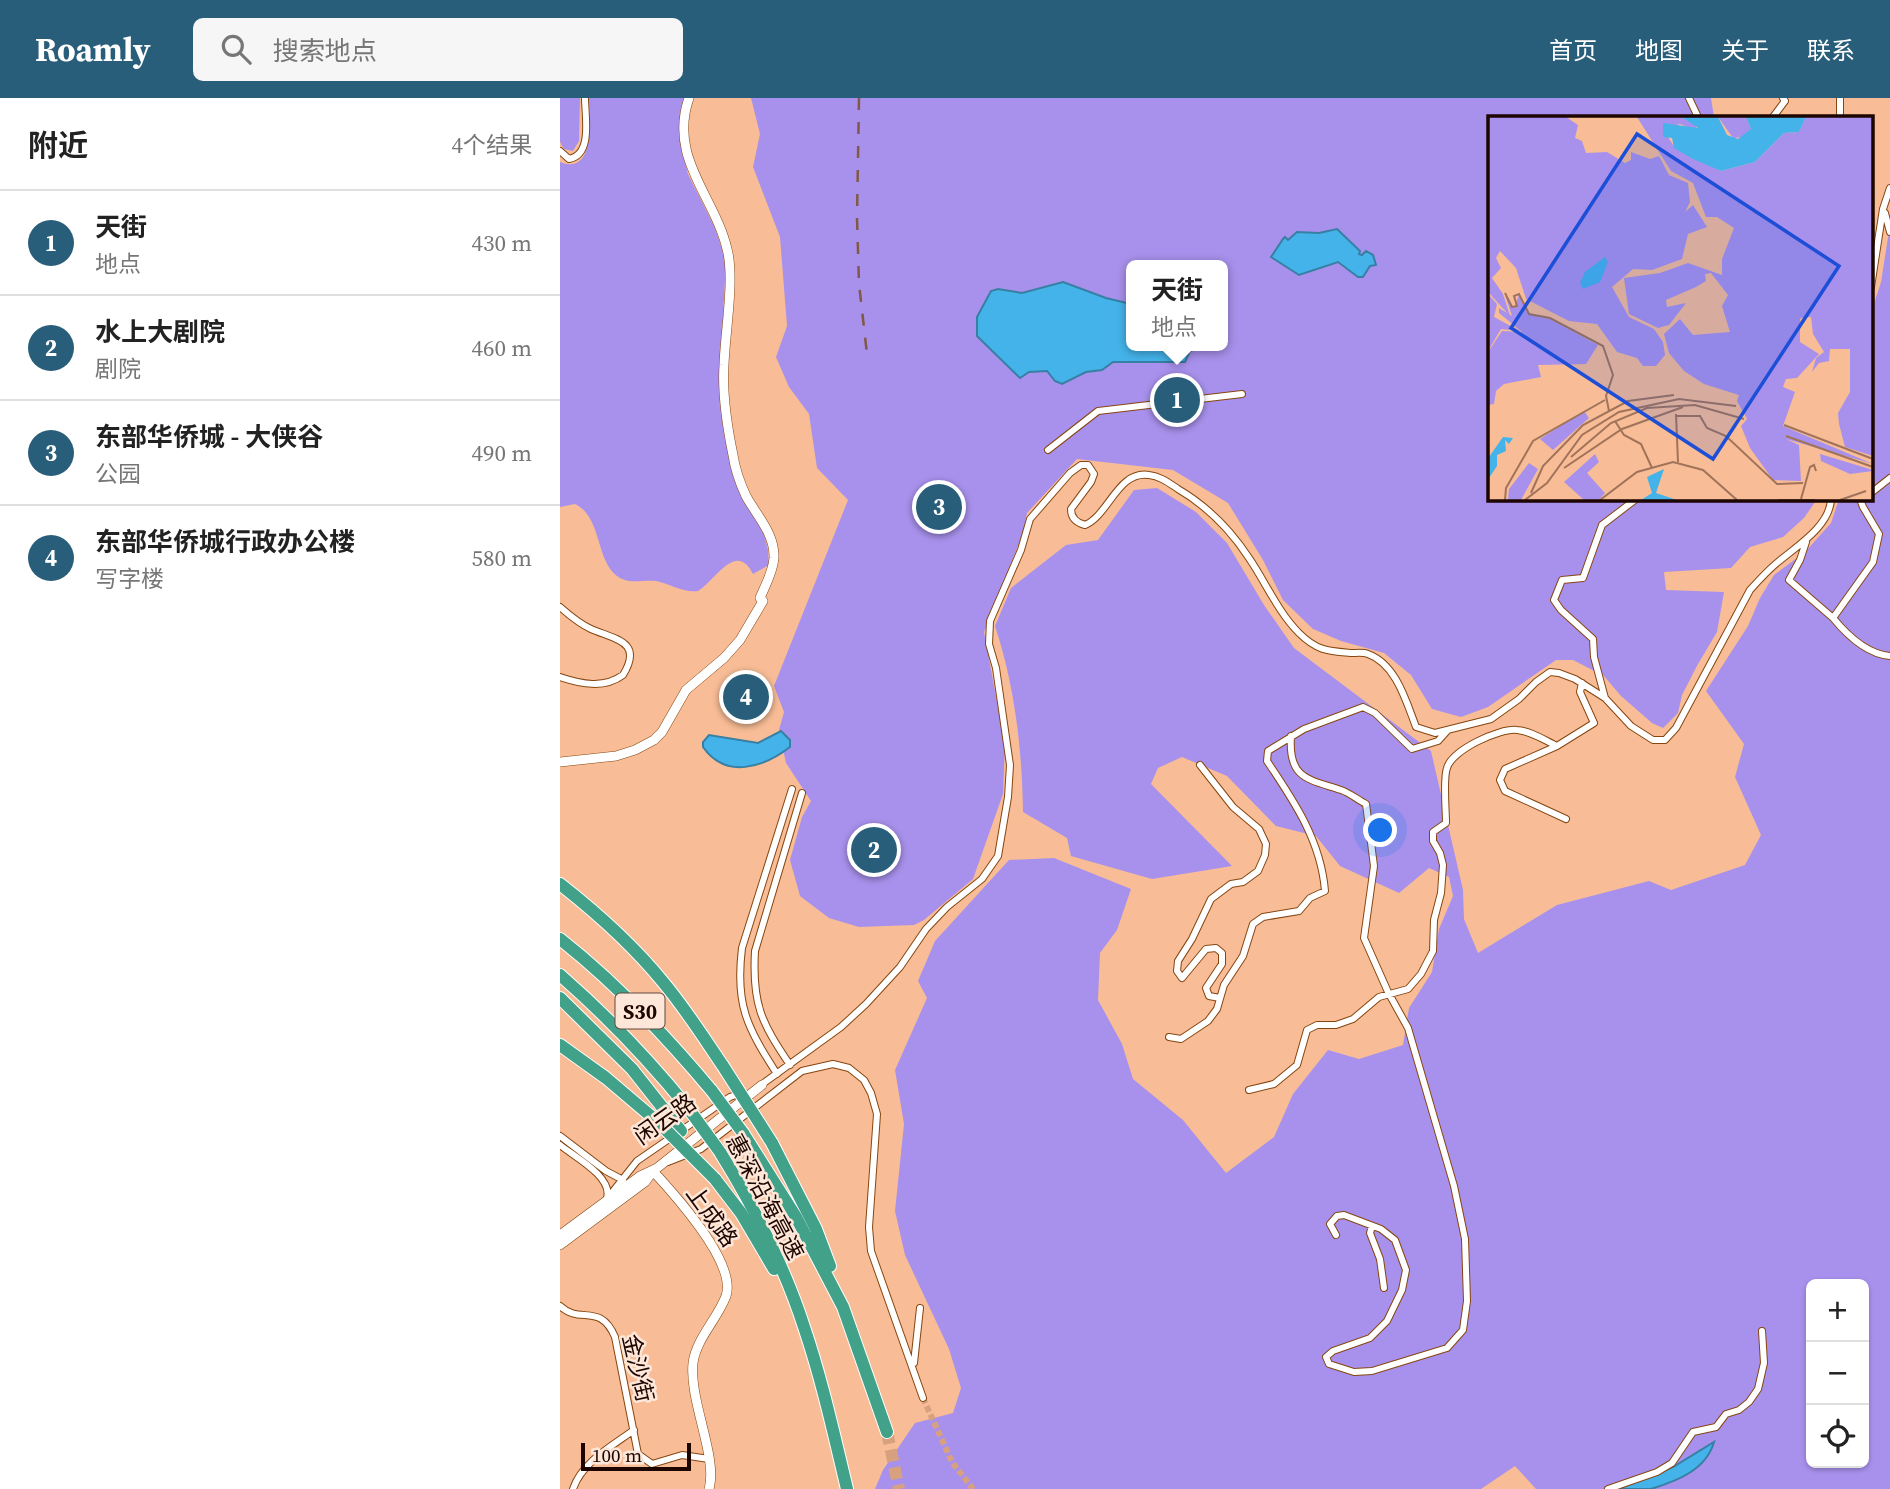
<!DOCTYPE html>
<html lang="zh">
<head>
<meta charset="utf-8">
<style>
  body { margin:0; font-family:"Source Serif 4","Noto Sans SC",serif; background:#f6f6f6; color:#222 }
  .controls { position:absolute; right:21px; bottom:21px; display:grid; overflow:hidden; border-radius:10px; box-shadow:0 2px 5px #0004 }
  .controls button { width:63px; height:63px; display:grid; place-items:center; padding:0; border:0; border-bottom:2px solid #e0e0e0; background:#fff; color:#222; font:35px sans-serif }
  .scale { position:absolute; left:21px; bottom:18px; width:110px; box-sizing:border-box; padding-left:7px; border:4px solid #1d0500; border-top:0; font-size:19px; line-height:24px; white-space:nowrap; color:#1d0500; -webkit-text-stroke:5px #fee7d8; paint-order:stroke }
  .you { position:absolute; left:821px; top:733px; width:24px; height:24px; margin:-18px; border:5px solid #fff; border-radius:50%; background:#1a73e8; box-shadow:0 0 0 10px #1a73e833 }
  .badge { display:grid; place-items:center; width:46px; height:46px; border-radius:50%; background:#295e7a; color:#fff; font-size:23px; font-weight:700 }
  .pin { position:absolute; translate:-50% -50%; border:4px solid #fff; box-shadow:0 2px 7px #0006 }
  .popup { position:absolute; left:566px; top:162px; width:102px; height:91px; box-sizing:border-box; display:grid; place-content:center; border-radius:10px; background:#fff; filter:drop-shadow(0 2px 5px #0005); font-size:23px; white-space:nowrap; color:#767676 }
  .popup b { font-size:26px; color:#222 }
  .popup::after { content:''; position:absolute; left:50%; top:100%; margin-left:-14px; border:14px solid transparent; border-top-color:#fff }
  .list { margin:0; padding:0; list-style:none }
  h2 { display:flex; justify-content:space-between; align-items:center; height:91px; margin:0; padding:0 28px; font-size:30px }
  h2 small { font-size:23px; font-weight:400; color:#767676 }
  .list li { display:grid; grid-template-columns:46px 1fr auto; gap:21px; align-items:center; box-sizing:border-box; height:105px; padding:0 28px; border-top:2px solid #e0e0e0 }
  .list b { display:block; font-size:26px; white-space:nowrap }
  .list p { margin:0; font-size:23px; white-space:nowrap; color:#767676 }
  .list em { font-size:23px; font-style:normal; color:#767676 }
  .icon { flex:none; width:38px; height:38px; fill:none; stroke:currentColor; stroke-width:2; stroke-linecap:round; stroke-linejoin:round }
  .map { position:relative; flex:none; width:1330px; height:1391px; overflow:hidden }
  header { display:flex; align-items:center; gap:42px; box-sizing:border-box; height:98px; padding:0 35px; background:#295e7a; color:#fff }
  header strong { font-size:33px }
  nav { display:flex; gap:38px; margin-inline-start:auto; font-size:24px }
  .search { width:490px; height:63px; background:#f6f6f6; display:flex; align-items:center; gap:18px; box-sizing:border-box; padding:0 24px; border-radius:10px; color:#767676; font-size:26px }
  main { display:flex }
  aside { flex:1; background:#fff }
  .map>svg:first-child { display:block }
  .green { fill:#a891ec; fill-rule:evenodd }
  .water { fill:#44b3ea; stroke:#387fa4; stroke-width:2 }
  .lines { fill:none; stroke-linecap:round; stroke-linejoin:round }
  .street-tunnel { stroke:#d7a180; stroke-width:6; stroke-dasharray:6 3; stroke-linecap:butt }
  .highway-tunnel { stroke:#d7a180; stroke-width:12; stroke-dasharray:12 6; stroke-linecap:butt }
  .street-casing { stroke:#864610; stroke-width:8 }
  .secondary-casing { stroke:#864610; stroke-width:10 }
  .highway-casing { stroke:#fff; stroke-width:14 }
  .street { stroke:#fff; stroke-width:6 }
  .secondary { stroke:#fff; stroke-width:9 }
  .highway { stroke:#41a189; stroke-width:12 }
  .rail { stroke:#805844; stroke-width:2.5; stroke-dasharray:12 12; stroke-linecap:butt }
  .highway-bridge-casing { stroke:#fff; stroke-width:14; stroke-linecap:butt }
  .highway-bridge { stroke:#41a189; stroke-width:12 }
  .labels { text-anchor:middle; dominant-baseline:central; stroke-width:5; stroke-linejoin:round; paint-order:stroke }
  .shield { fill:#fee7d8; stroke:#604941; stroke-width:2 }
  .shield-label { font-size:21px; font-weight:bold; fill:#1d0500 }
  .street-label { font-size:23px; fill:#1d0500; stroke:#fee7d8 }
  .inset-road { fill:none; stroke:#a0735a; stroke-width:2 }
  .view { fill:#1d4ed8; fill-opacity:0.15; stroke:#1d4ed8; stroke-width:3.5 }
  .inset-edge { fill:none; stroke:#1d0500; stroke-width:3.5 }
</style>
</head>
<body>
<header>
<strong>Roamly</strong>
<div class="search"><svg class="icon" aria-label="search" viewBox="0 0 24 24"><circle cx="10" cy="10" r="6"/><path d="M15 15l6 6"/></svg>搜索地点</div>
<nav><a>首页</a><a>地图</a><a>关于</a><a>联系</a></nav>
</header>
<main>
<aside>
<h2>附近<small>4个结果</small></h2>
<ul class="list">
<li><span class="badge">1</span><div><b>天街</b><p>地点</p></div><em>430 m</em></li>
<li><span class="badge">2</span><div><b>水上大剧院</b><p>剧院</p></div><em>460 m</em></li>
<li><span class="badge">3</span><div><b>东部华侨城 - 大侠谷</b><p>公园</p></div><em>490 m</em></li>
<li><span class="badge">4</span><div><b>东部华侨城行政办公楼</b><p>写字楼</p></div><em>580 m</em></li>
</ul>
</aside>
<div class="map">
<svg width="1330" height="1391" viewBox="0 0 1330 1391">
  <rect width="100%" height="100%" fill="#f8bd96"/>
  <path class="green" d="M0 0H20L19 43 13 53 4 51 0 44Z
    M29 0H125L124 59 128 76 155 130 166 163 160 279 178 389 204 436 208 452 209 467 193 476C176 442 155 483 138 493 123 495 111 486 96 483 88 482 78 484 69 483 33 476 46 421 15 406L0 409V64C36 78 30 20 29 0Z
    M191 0H1151L1154 19H929V401H1257L1244 420 1223 439 1190 449 1171 470 1104 474 1106 492 1164 494 1157 534 1138 566 1122 597 1118 615 1103 630 1092 625 1061 598 1044 578 1013 562H996L928 609 901 619 872 611 851 577 824 555 781 543 753 531 723 502 703 462 668 405 613 372 517 361 467 415 463 435 424 534 445 647 443 696 413 781 364 822 354 827 299 829 269 820 240 798 230 762 242 719 251 703 226 665 219 632 224 614 214 588 288 402 257 370 249 316 229 289 216 259 227 228 220 139 193 69 200 36ZM572 167H662V248H572Z
    M1330 127V1391H976L955 1368 921 1391H315L323 1372 355 1325 393 1315 401 1290 389 1251 345 1157 335 1113 344 1026 335 972 367 900 358 883 375 843 449 762 494 760 571 791 557 832 540 855 538 902 562 946 573 981 623 1022 666 1075 714 1039 733 996 768 952 799 961 843 947 849 910 872 874 879 831 893 798 889 779 869 770 839 795 780 768 756 738 716 728 667 678 622 659 598 670 591 686 672 768 592 781 511 758 507 740 463 714C462 651 455 589 435 528L451 490 506 447 538 442 574 392 597 390 636 414 667 445 704 507 734 550 871 653 903 792 904 821 918 855 997 807 1089 783 1111 792 1185 767 1201 737 1175 679 1184 646 1146 593 1188 528 1200 500 1214 477 1245 454 1271 425 1279 401H1311V215L1321 184ZM1251 1186H1304V1365H1251Z"/>
  <path class="water" d="M777 131 800 153 799 156 802 157 806 153 813 157 816 167 810 168 803 179H798L778 164 739 177 711 159 723 141 725 139 728 142 737 134 759 135Z
    M503 184 546 200 571 206 572 248H636V251L630 253 625 264H553L542 272 526 274 502 286 495 283 487 273 469 274 460 280 417 238V219L431 193 438 191 462 195Z
    M221 633 230 642V649C204 669 166 682 143 649V644L149 637 198 645Z
    M1154 1344C1146 1372 1117 1383 1091 1391 1082 1391 1068 1391 1058 1391L1113 1369Z"/>
  <g class="lines">
    <path class="street-tunnel" d="M363 1300 392 1364 413 1391"/>
    <path class="highway-tunnel" d="M327 1334 339 1391"/>
    <defs>
      <path id="street" d="M1129 0 1138 19
        M1280 0V19
        M1213 19 1225 3 1223 0
        M0 53 9 61C33 57 25 18 25 0
        M1325 115 1330 134
        M1311 189 1323 111 1330 90
        M488 352 538 313 682 296
        M1311 395 1330 380
        M1300 401 1303 409 1319 436 1313 464 1273 520C1287 537 1306 556 1330 558
        M1246 444 1240 462 1229 482 1273 520
        M0 509C9 517 20 526 31 531 54 541 84 543 63 577 44 591 21 586 0 579
        M1045 600 1034 559 1033 541 1001 512 994 502 1002 482 1023 480 1042 427 1076 401
        M731 638C728 681 748 681 781 692 790 695 798 702 806 706L814 768 804 840 828 894 848 930 894 1088 905 1141 907 1203 903 1232 887 1250 812 1273 794 1274 769 1266 766 1259 773 1253 810 1240 827 1223 842 1192 846 1172 835 1142 821 1131 784 1117 777 1118 770 1126 776 1137
        M997 648 945 671 940 682 945 693 1006 721
        M640 667 673 709 699 731 706 746 705 757 698 773 683 784 671 786 651 801 632 841 618 863 617 873 622 880 646 851 656 850 662 855V866L646 890 649 898 660 900
        M609 939 621 941 648 923 657 911 664 887 683 858 693 826 703 819 739 813 750 800 765 793C761 743 734 703 707 663L708 653 744 631 803 609 815 615 852 651 878 643 887 633
        M230 967C201 924 192 906 195 853L242 695
        M217 976C187 929 175 907 182 850L232 691
        M201 987 281 929 306 906 340 869 366 831 387 809 422 781 438 758 448 699 450 667 436 570 429 546 430 523 461 452 470 421 510 375 521 367H528L534 376 531 384 511 411C511 420 517 425 525 427 549 417 558 372 589 377 600 378 609 385 618 391 647 408 670 431 689 460 706 485 718 514 739 535 757 553 768 553 792 555 796 555 803 554 808 556 836 566 846 603 856 629L875 635 931 621 959 601 976 584 990 574 999 575 1015 581 1045 600 1071 628 1093 642H1105L1116 630 1190 492C1199 482 1208 472 1218 464 1237 448 1270 428 1271 401
        M689 992 714 986 737 967 747 932 757 927H776L793 921 819 899 848 891 861 876 873 853 874 822 881 795 883 767 880 755 873 743V734L886 725C886 712 883 680 887 670 892 652 939 630 957 632 971 633 984 642 997 648L1034 625 1020 594 1022 585
        M0 1038 46 1073 63 1082
        M0 1047C15 1059 53 1079 47 1100
        M108 1064 141 1051 242 973 273 966 289 970 304 982 311 995 317 1016 309 1129 311 1153 363 1300
        M50 1097 77 1063 170 999 181 995
        M812 1128 810 1135 820 1161 824 1190
        M0 1208C20 1227 40 1204 55 1239L78 1356 92 1366 122 1357 149 1361
        M354 1265 360 1210
        M13 1391C22 1364 52 1348 74 1332
        M1048 1391 1097 1374 1112 1365 1133 1334 1156 1329 1166 1316 1179 1312 1189 1304 1198 1291 1204 1265 1202 1233"/>
      <path id="secondary" d="M0 664 56 658 75 652 94 642 102 634 126 592 164 560 180 542 203 503 200 500C205 488 213 474 214 460 215 436 197 418 186 398 180 385 175 371 173 357 167 328 162 297 164 267 165 235 175 180 167 151 155 99 108 60 129 0
        M93 1073C115 1097 177 1165 166 1198 158 1220 136 1241 133 1265 129 1303 158 1359 149 1391
        M0 1137 80 1078 97 1070 202 987
        M0 1147 85 1084 93 1073"/>
      <path id="highway" d="M0 786C37 815 73 847 103 884 125 910 144 940 163 968
        M0 841C56 885 106 938 152 993
        M0 877C47 918 89 962 128 1010
        M0 900 72 971 121 1033
        M0 947 46 980 99 1025
        M183 1035 236 1119 283 1209 327 1334
        M212 1045 256 1131 270 1168
        M160 1054C194 1109 224 1167 244 1229 262 1282 274 1337 287 1391
        M155 1081 181 1115 214 1171"/>
    </defs>
    <use href="#street" class="street-casing"/>
    <use href="#secondary" class="secondary-casing"/>
    <use href="#highway" class="highway-casing"/>
    <use href="#street" class="street"/>
    <use href="#secondary" class="secondary"/>
    <use href="#highway" class="highway"/>
    <path class="rail" d="M299 0 297 120 299 186 307 256"/>
    <defs>
      <path id="highway-bridge" d="M163 968 212 1045
        M152 993 183 1035
        M128 1010 160 1054
        M99 1025 155 1081"/>
    </defs>
    <use href="#highway-bridge" class="highway-bridge-casing"/>
    <use href="#highway-bridge" class="highway-bridge"/>
  </g>
  <g class="labels">
    <rect class="shield" x="55.5" y="895.5" width="49" height="35" rx="5"/>
    <g class="shield-label">
      <text x="80" y="913">S30</text>
    </g>
    <g class="street-label">
      <text transform="translate(105 1021) rotate(-35)">闲云路</text>
      <text transform="translate(205 1099) rotate(62)">惠深沿海高速</text>
      <text transform="translate(152 1118) rotate(54)">上成路</text>
      <text transform="translate(78 1270) rotate(77)">金沙街</text>
    </g>
  </g>
  <g transform="translate(928 18)">
    <rect width="385" height="385" fill="#f8bd96"/>
    <path d="M0 1H78L90 9 87 22 94 25 98 37 119 36 137 47 143 44V36L162 43 171 40 181 59 200 67 202 86 197 96 205 89 219 111 200 118 194 143 164 154 145 153 124 171 141 201 166 213 175 226 177 239 168 250H155L149 242 129 236 109 208 81 205 38 183 28 152 12 135 8 142 13 152 4 162 15 178 22 200 0 176ZM149 1H194L209 8 207 14 192 8 175 13 187 32 233 55 267 46 296 17 311 16 318 1H385V340L357 331 351 308 350 297 362 276V233H342L341 245 331 247 324 256 328 242 336 236 325 218 323 201 312 202V226L331 238 309 262 298 263 295 271 307 276 295 310 385 348 298 323 311 329 313 365 285 364 262 332 253 310 259 303 249 285 251 279 216 268 196 255 181 237 176 218 192 203 205 219 242 216 234 190 240 179 223 157 217 158 218 165 208 171 178 184 179 191 198 187 181 209 170 212 141 198 136 162 172 157 200 147 234 159V143L246 112 229 101H218L205 67 183 55ZM230 1H258L263 13 258 21 245 22ZM0 178 9 188 6 201 32 215 13 213 0 235ZM17 179 26 192 31 179 40 198 62 203 110 229 98 248 50 249 53 261 16 268 8 275 6 288 0 289V236L14 215 34 216 11 197V192L24 200ZM96 295 101 302 65 334 52 323ZM107 338 111 346 99 357 117 377 111 384H96L76 366ZM332 338 385 354V355L362 358 333 345ZM41 347 50 353 33 384H20L21 373Z" fill="#a891ec"/>
    <path d="M194 1H230L239 19 250 23 263 13 258 1H318L311 16 296 17 267 46 233 55 205 43 186 32 184 22 175 21V7L210 12ZM117 141 120 146 112 166 95 173 92 167 97 156ZM15 321 25 322 21 328 17 324 18 335 9 339V350L1 362V341ZM176 353 168 377 189 384H153L164 377 159 361Z" fill="#44b3ea"/>
    <path class="inset-road" d="M17 177 24 191 29 190 26 180 31 178 41 198 62 202 115 230 125 259 118 280 121 295M188 298 190 346M188 300H212L219 312 238 320 289 368 315 367M127 305 136 319 153 328 164 352M296 309 385 343M298 320 385 351M83 341 123 307 159 292 207 289 256 303M76 352 134 313 195 291M43 377 55 350 95 309 140 285 186 279M313 383 322 351 326 349 328 355M17 384 18 372 45 325 117 284M37 384 59 367 94 319 131 296 191 283 248 290M112 384 149 356 185 346 215 354 249 384M290 384H327M352 384 378 375"/>
    <path class="view" d="M149 18 351 150 225 343 23 212Z"/>
    <rect width="385" height="385" class="inset-edge"/>
  </g>
</svg>
<div class="controls">
<button>+</button>
<button>−</button>
<button><svg class="icon" aria-label="locate" viewBox="0 0 24 24"><circle cx="12" cy="12" r="6"/><path d="M12 2v4M12 18v4M2 12h4M18 12h4"/></svg></button>
</div>
<div class="scale">100 m</div>
<div class="you"></div>
<div class="pin badge" style="left:617px;top:302px">1</div>
<div class="popup"><b>天街</b>地点</div>
<div class="pin badge" style="left:314px;top:752px">2</div>
<div class="pin badge" style="left:379px;top:409px">3</div>
<div class="pin badge" style="left:186px;top:599px">4</div>
</div>
</main>
</body>
</html>
